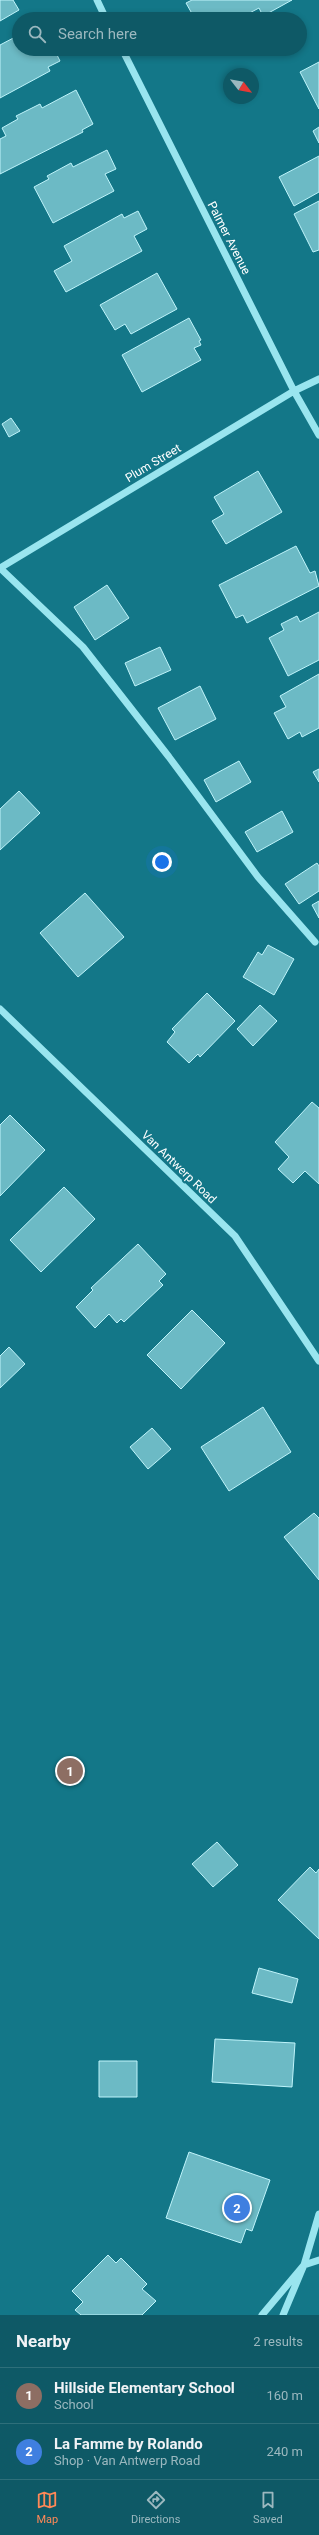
<!DOCTYPE html>
<html lang="en">
<head>
<meta charset="utf-8">
<style>
  body { margin:0; font-family:Roboto,sans-serif; background:#175f6c; color:#f1f3f6 }
  .compass { position:absolute; left:223px; top:68px; width:36px; height:36px; border-radius:50%; background:#0e5966; box-shadow:0 2px 6px #0003; rotate:121deg }
  .you { position:absolute; left:162px; top:862px; width:14px; height:14px; margin:-10px; border:3px solid #fff; border-radius:50%; background:#1a73e8; box-shadow:0 0 0 6px #1a73e833 }
  .badge { display:grid; place-items:center; width:26px; height:26px; border-radius:50%; background:#ff8857; color:#fff; font-size:13px; font-weight:700 }
  .pin { position:absolute; translate:-50% -50%; border:2px solid #fff; box-shadow:0 1px 4px #0006 }
  .list { margin:0; padding:0; list-style:none }
  h2 { display:flex; justify-content:space-between; align-items:center; height:52px; margin:0; padding:0 16px; font-size:17px }
  h2 small { font-size:13px; font-weight:400; color:#9bb8bf }
  .list li { display:grid; grid-template-columns:26px 1fr auto; gap:12px; align-items:center; box-sizing:border-box; height:56px; padding:0 16px; border-top:1px solid #2e6f7a }
  .list b { display:block; font-size:15px; white-space:nowrap }
  .list p { margin:0; font-size:13px; white-space:nowrap; color:#9bb8bf }
  .list em { font-size:13px; font-style:normal; color:#9bb8bf }
  .icon { flex:none; width:22px; height:22px; fill:none; stroke:currentColor; stroke-width:2; stroke-linecap:round; stroke-linejoin:round }
  .map { position:relative; flex:none; width:319px; height:2315px; overflow:hidden }
  .search { position:absolute; background:#0e5966; box-shadow:0 2px 6px #0003; left:12px; right:12px; top:12px; height:44px; display:flex; align-items:center; gap:10px; box-sizing:border-box; padding:0 14px; border-radius:22px; color:#9bb8bf; font-size:15px }
  .sheet { height:164px; background:#0e5966 }
  nav { display:flex; justify-content:space-around; align-items:center; box-sizing:border-box; height:56px; border-top:1px solid #2e6f7a; background:#0e5966; font-size:11px; color:#9bb8bf }
  nav a { display:grid; justify-items:center; gap:2px }
  nav .on { color:#ff8857 }
  .map>svg:first-child { display:block }
  .building { fill:#6cbac5; stroke:#bff4fb }
  .lines { fill:none; stroke-linecap:round; stroke-linejoin:round }
  .minor { stroke:#99e5ef; stroke-width:7 }
  .labels { text-anchor:middle; dominant-baseline:central; stroke-width:4; stroke-linejoin:round; paint-order:stroke }
  .street-label { font-size:12px; fill:#fff; stroke:#137788 }
</style>
</head>
<body>
<div class="map">
<svg width="319" height="2315" viewBox="0 0 319 2315">
  <rect width="100%" height="100%" fill="#137788"/>
  <path class="building" d="M0 0H13L19 10 0 21Z
    M192 0H292L263 16 259 8 238 19H195L186 3Z
    M19 35V49H54L60 61 48 67 50 71 0 98V45Z
    M319 62V109L300 72Z
    M76 90 93 124 82 130 83 132 0 174V139L6 136 2 128 18 119 16 116 40 104 42 108Z
    M319 127V143L313 131Z
    M107 150 116 169 105 174 114 191 53 223 34 187 49 179 47 176 71 163 73 167Z
    M319 156V192L294 206 279 177Z
    M319 201V250L313 252 294 214Z
    M138 211 147 229 134 236 142 251 66 292 54 271 72 261 64 246 122 214 124 218Z
    M157 273 177 309 131 334 125 324 115 330 100 305Z
    M189 318 201 340 199 341 201 345 194 348 201 360 142 392 122 355Z
    M11 418 20 431 9 437 2 424Z
    M258 471 282 512 226 544 212 521 224 514 214 497Z
    M296 546 310 573 315 571 319 586 247 623 243 615 236 618 219 585Z
    M107 585 129 618 95 640 74 607Z
    M319 612V660L288 676 269 638 284 630 281 624 297 616 300 622Z
    M160 647 171 670 135 686 125 663Z
    M319 674V728L302 737 300 732 288 739 274 713 286 707 280 696Z
    M200 686 216 719 175 740 158 708Z
    M239 761 251 782 216 802 204 780Z
    M319 769V782L313 772Z
    M19 791 40 813 0 850V809Z
    M282 811 293 832 257 852 245 832Z
    M317 863 319 866V891L299 904 285 884Z
    M85 893 124 937 78 977 40 933Z
    M319 901V918L312 905Z
    M268 945 294 959 274 995 243 977 258 952 262 955Z
    M207 993 235 1021 200 1057 198 1054 189 1063 167 1042 175 1032 172 1029Z
    M260 1005 277 1021 253 1046 237 1029Z
    M312 1102 319 1108V1184L305 1171 293 1183 278 1169 289 1157 275 1142Z
    M10 1115 45 1150 0 1196V1125Z
    M64 1187 95 1219 41 1272 10 1240Z
    M138 1244 166 1274 159 1281 163 1285 124 1322 121 1319 117 1323 109 1314 95 1328 76 1307 93 1290 91 1288Z
    M192 1310 225 1343 181 1389 147 1355Z
    M9 1347 25 1364 0 1388V1356Z
    M263 1407 291 1452 229 1491 201 1447Z
    M152 1428 171 1449 148 1469 130 1447Z
    M314 1513 319 1518V1580L284 1537Z
    M217 1842 238 1865 213 1887 192 1864Z
    M310 1867 316 1873 319 1869V1939L278 1900Z
    M259 1968 298 1979 292 2003 252 1993Z
    M215 2039 295 2043 292 2087 212 2082Z
    M99 2061H137V2097H99Z
    M189 2152 270 2180 252 2231 246 2229 241 2243 166 2218Z
    M108 2255 116 2263 121 2258 147 2284 142 2289 156 2301 142 2315H81L75 2310 83 2302 72 2291Z"/>
  <g class="lines">
    <path class="minor" d="M97 0 106 19
      M122 49 294 391 319 435
      M0 568 83 647 169 757 258 877 315 942
      M0 568 294 391 319 379
      M0 1009 235 1236 319 1361
      M262 2315 304 2265 319 2260
      M283 2315 304 2265 319 2214"/>
  </g>
  <g class="labels">
    <g class="street-label">
      <text transform="translate(229 238) rotate(63)">Palmer Avenue</text>
      <text transform="translate(153 463) rotate(-31)">Plum Street</text>
      <text transform="translate(179 1167) rotate(44)">Van Antwerp Road</text>
    </g>
  </g>
</svg>
<svg class="compass" viewBox="-18 -18 36 36"><path d="M0-13l5 13h-10z" fill="#e53935"/><path d="M0 13l5-13h-10z" fill="#9bb8bf"/></svg>
<div class="you"></div>
<div class="pin badge" style="left:70px;top:1771px;background:#8d6e63">1</div>
<div class="pin badge" style="left:237px;top:2208px;background:#3f7fe0">2</div>
<div class="search"><svg class="icon" aria-label="search" viewBox="0 0 24 24"><circle cx="10" cy="10" r="6"/><path d="M15 15l6 6"/></svg>Search here</div>
</div>
<section class="sheet">
<h2>Nearby<small>2 results</small></h2>
<ul class="list">
<li><span class="badge" style="background:#8d6e63">1</span><div><b>Hillside Elementary School</b><p>School</p></div><em>160 m</em></li>
<li><span class="badge" style="background:#3f7fe0">2</span><div><b>La Famme by Rolando</b><p>Shop · Van Antwerp Road</p></div><em>240 m</em></li>
</ul>
</section>
<nav>
<a class="on"><svg class="icon" aria-label="map" viewBox="0 0 24 24"><path d="M3 6l6-2 6 2 6-2v14l-6 2-6-2-6 2zM9 4v14M15 6v14"/></svg>Map</a>
<a><svg class="icon" aria-label="directions" viewBox="0 0 24 24"><path d="M12 3l9 9-9 9-9-9zM9 14v-3h6M13 9l2 2-2 2"/></svg>Directions</a>
<a><svg class="icon" aria-label="saved" viewBox="0 0 24 24"><path d="M7 4h10v16l-5-4-5 4z"/></svg>Saved</a>
</nav>
</body>
</html>
